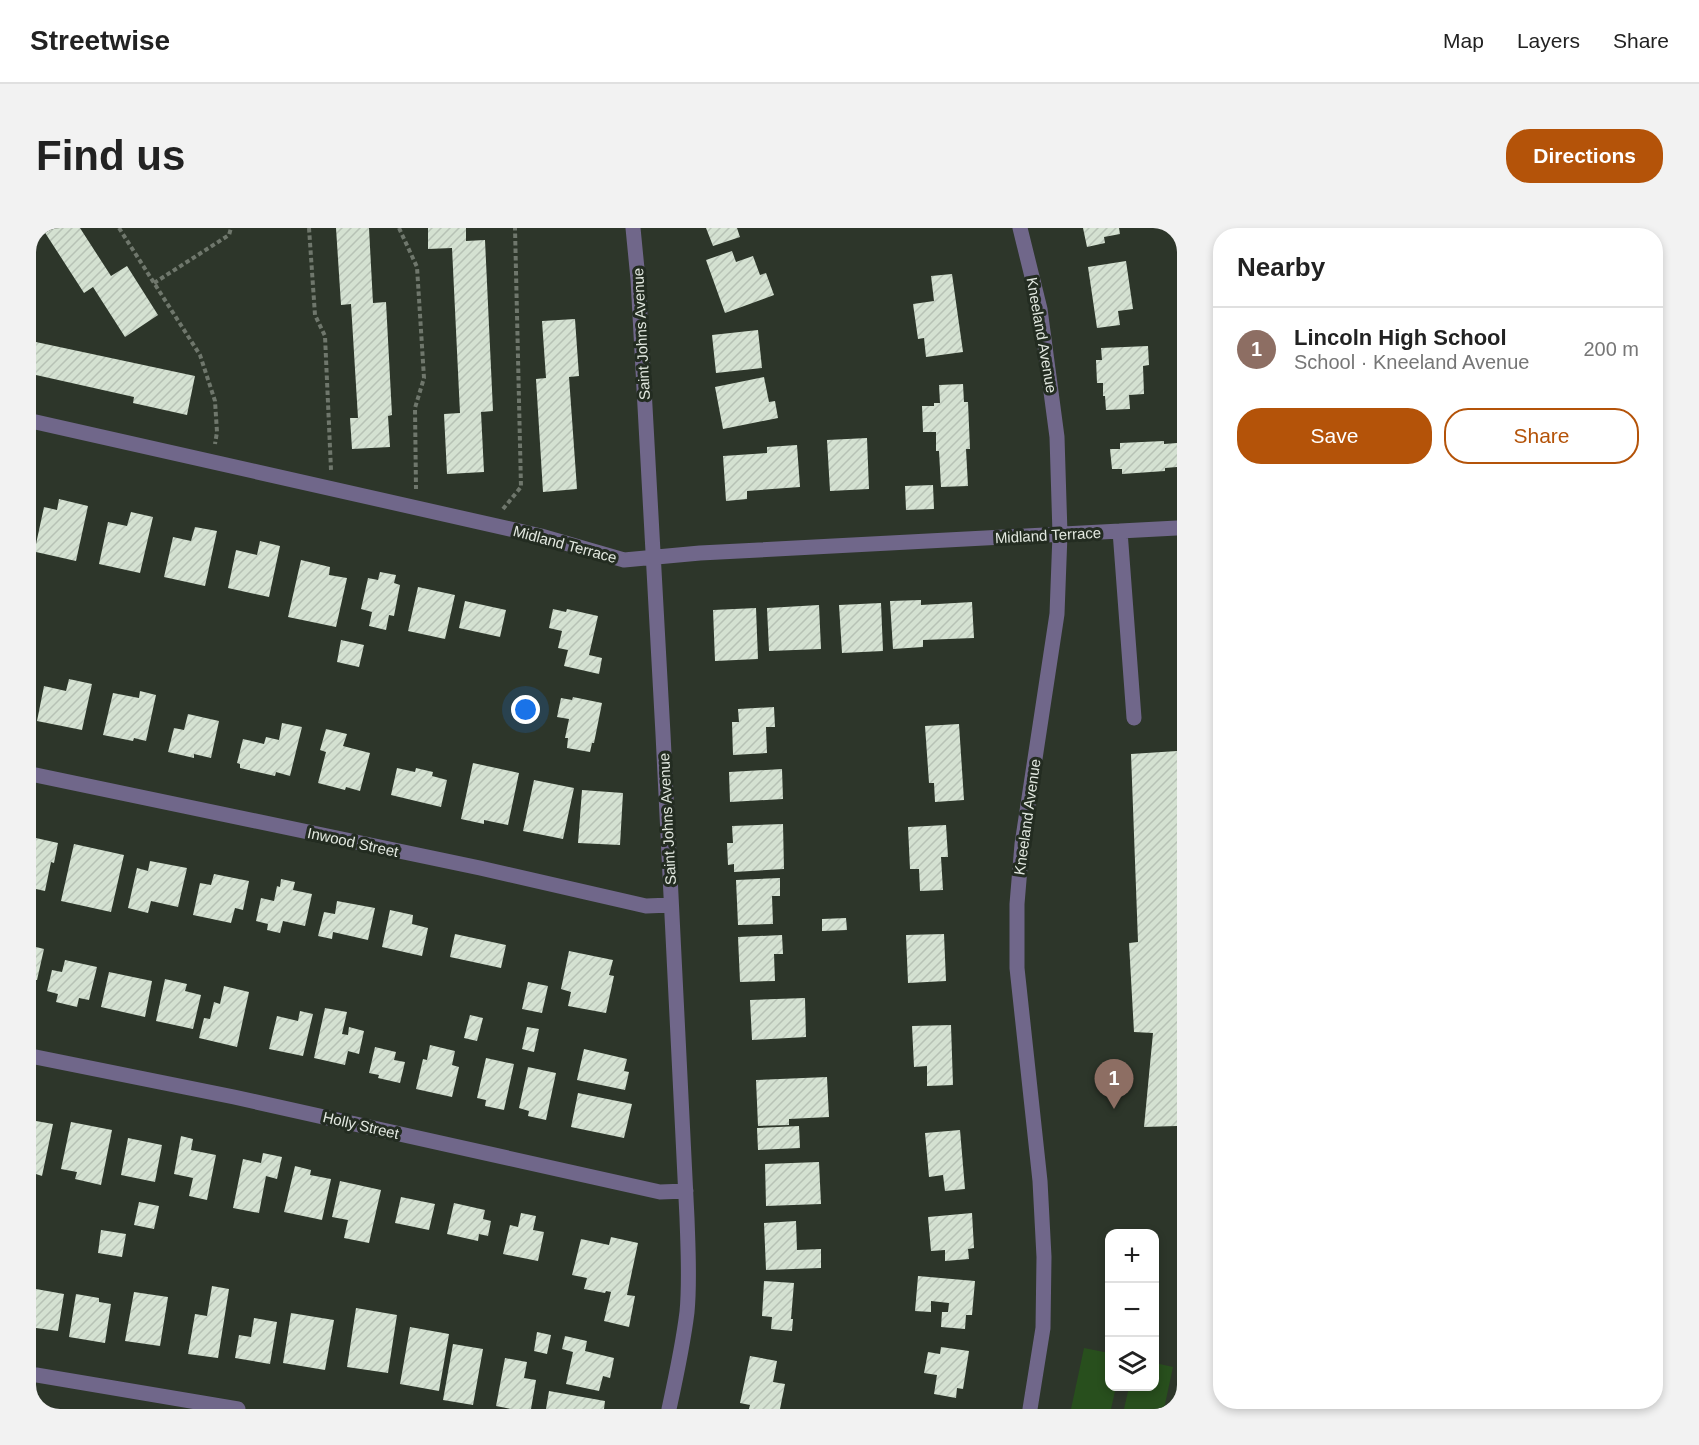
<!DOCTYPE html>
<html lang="en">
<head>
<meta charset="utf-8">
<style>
  body { margin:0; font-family:Arial,sans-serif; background:#f2f2f2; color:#222 }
  .controls { position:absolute; right:18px; bottom:18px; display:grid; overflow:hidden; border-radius:12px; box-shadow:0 3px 9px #0003 }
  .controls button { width:54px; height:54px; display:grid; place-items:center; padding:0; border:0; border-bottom:2px solid #e0e0e0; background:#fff; color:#222; font:30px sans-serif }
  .you { position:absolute; left:490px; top:482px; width:21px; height:21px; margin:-15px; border:4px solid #fff; border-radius:50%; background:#1a73e8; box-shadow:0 0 0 9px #1a73e833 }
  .badge { display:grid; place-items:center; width:39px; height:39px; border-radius:50%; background:#b45309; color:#fff; font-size:20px; font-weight:700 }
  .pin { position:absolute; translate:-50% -50px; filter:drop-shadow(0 2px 3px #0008) }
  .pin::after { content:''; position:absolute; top:32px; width:21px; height:18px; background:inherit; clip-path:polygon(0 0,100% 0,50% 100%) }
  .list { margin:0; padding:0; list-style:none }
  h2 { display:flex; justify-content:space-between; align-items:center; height:78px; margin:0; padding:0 24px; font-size:26px }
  h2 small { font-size:20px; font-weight:400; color:#767676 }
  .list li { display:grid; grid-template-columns:39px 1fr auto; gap:18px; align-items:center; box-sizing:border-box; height:84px; padding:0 24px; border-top:2px solid #e0e0e0 }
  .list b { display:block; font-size:22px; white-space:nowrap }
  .list p { margin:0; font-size:20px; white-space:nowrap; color:#767676 }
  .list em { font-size:20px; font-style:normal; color:#767676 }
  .actions { display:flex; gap:12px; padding:18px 24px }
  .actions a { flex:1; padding:14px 0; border:2px solid #b45309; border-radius:24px; text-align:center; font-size:21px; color:#b45309 }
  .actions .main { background:#b45309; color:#fff }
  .icon { flex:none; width:33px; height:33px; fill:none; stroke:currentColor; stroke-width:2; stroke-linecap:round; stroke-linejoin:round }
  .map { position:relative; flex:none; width:1141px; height:1181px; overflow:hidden; border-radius:24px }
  header { display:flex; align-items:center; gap:36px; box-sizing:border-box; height:84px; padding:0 30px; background:#fff; border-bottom:2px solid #e0e0e0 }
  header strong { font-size:28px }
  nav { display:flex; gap:33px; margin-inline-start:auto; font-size:21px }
  .intro { display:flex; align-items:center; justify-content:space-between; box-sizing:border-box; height:144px; padding:0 36px }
  h1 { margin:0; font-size:42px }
  .button { padding:15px 27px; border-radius:24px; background:#b45309; color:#fff; font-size:21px; font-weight:700 }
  main { display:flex; gap:36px; padding:0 36px }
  aside { flex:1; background:#fff; border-radius:24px; box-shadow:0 3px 9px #0003 }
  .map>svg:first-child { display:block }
  .park { fill:#284f1d }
  .building { fill:url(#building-hatch) }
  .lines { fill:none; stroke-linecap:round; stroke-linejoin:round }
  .path { stroke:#6f776c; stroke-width:4; stroke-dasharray:4.5 3; stroke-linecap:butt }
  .minor { stroke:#70678a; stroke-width:15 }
  .labels { text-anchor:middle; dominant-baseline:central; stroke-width:6; stroke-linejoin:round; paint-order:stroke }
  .street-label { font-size:15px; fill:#e2e8e0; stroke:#232c21 }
</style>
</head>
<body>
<header>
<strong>Streetwise</strong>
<nav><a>Map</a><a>Layers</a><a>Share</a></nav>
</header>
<div class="intro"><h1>Find us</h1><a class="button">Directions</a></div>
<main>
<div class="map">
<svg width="1141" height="1181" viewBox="0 0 1141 1181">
  <defs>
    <pattern id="building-hatch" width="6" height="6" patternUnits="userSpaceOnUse" patternTransform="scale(1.5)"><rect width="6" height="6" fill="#d4e1d1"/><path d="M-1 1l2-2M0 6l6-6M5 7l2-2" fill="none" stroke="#b7c2b5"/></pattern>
  </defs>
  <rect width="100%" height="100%" fill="#2d362a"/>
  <path class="park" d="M1048 1120 1073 1125 1074 1158 1080 1159 1075 1181H1035Z
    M1119 1135 1137 1139 1128 1181H1088L1093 1159 1118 1158Z"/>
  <path class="building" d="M6 0H44L75 48 91 38 122 87 89 109 57 59 48 65Z
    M300 0H333L337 75 350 74 356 187 352 188 354 219 316 221 314 190H322L315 76 305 77Z
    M392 0H430V13L449 12 457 183 445 184 448 244 411 246 408 186 424 185 416 20 392 21Z
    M670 0H701L704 9 677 18Z
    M1047 0H1083L1084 6 1068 9 1069 15 1051 19Z
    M696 23 700 34 717 28 724 47 730 45 738 67 689 85 670 32Z
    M1090 33 1097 81 1082 83 1084 97 1061 100 1052 39Z
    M916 46 927 124 890 129 888 110 882 111 877 76 898 73 895 48Z
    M539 91 543 148 533 149 541 261 507 264 500 151 510 150 506 93Z
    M722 102 726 140 680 145 676 107Z
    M0 114 159 148 151 187 97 175 98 169 0 147Z
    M1112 118 1113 137 1107 138 1108 166 1093 167 1094 181 1070 182 1069 168H1067V155H1061L1060 132H1066L1065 120Z
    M728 149 733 174 739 173 742 190 687 201 679 159Z
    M927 156 928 174H932L934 221H930L932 258 905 259 903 223H900V204H887L886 178H898V175H904L903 157Z
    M831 210 833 261 794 263 791 212Z
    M1128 213V216L1141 215V239L1129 240V243L1086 246V241H1076L1074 221H1084V215Z
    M761 217 764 259 711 263V271L690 273 687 228 731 225V219Z
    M897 257 898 281 870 282 869 258Z
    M23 271 52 278 40 333 0 324V316L8 279 21 282Z
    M95 284 117 289 104 345 63 336 72 294 91 298Z
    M159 299 181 303 169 358 128 349 137 309 155 313Z
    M224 313 244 318 233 369 192 360 200 322 221 327Z
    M265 332 294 339 293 347 311 350 300 399 252 389Z
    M344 344 360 347 358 355 364 357 358 388 353 387 350 402 333 398 336 384 325 381 332 350 342 352Z
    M382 359 419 367 409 411 372 403Z
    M885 372V377L936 374 938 410 887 412V419L857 421 854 373Z
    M429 373 470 382 464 409 423 400Z
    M845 375 847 423 806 425 803 377Z
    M783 377 785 421 733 423 731 380Z
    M720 380 722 431 679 433 677 382Z
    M517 381 530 384 531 381 562 388 553 427 566 430 563 446 528 438 532 422 522 420 526 403 513 400Z
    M305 412 328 417 323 439 301 434Z
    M33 451 56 456 46 502 1 493 8 458 30 463Z
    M104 463 120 467 110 513 98 510 97 513 67 507 77 465 103 470Z
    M537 469 566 475 558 515H556L554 524 531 520 532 510H529L533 491 521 489 525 470 536 472Z
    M738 479 739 499H730L731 525 697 527 696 494H703L702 481Z
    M152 486 183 493 175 530 158 526V530L132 524 138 500 148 502Z
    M246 495 266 499 254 548 240 544 239 548 204 540V536L201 535 207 511 228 516 230 509 243 512Z
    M923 496 928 572 899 574 898 555H893L889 498Z
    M290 501 311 506 307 518 334 525 324 563 310 559 309 562 282 555 290 524 284 522Z
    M1141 523V898L1108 899 1117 805 1098 804 1093 715 1102 714 1095 526Z
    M437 535 483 545 472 597 448 592V596L425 591Z
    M361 540 379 544 380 540 397 544 396 548 411 552 405 579 355 567Z
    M746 541 747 571 694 574 693 544Z
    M498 552 538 560 527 611 487 603Z
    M546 562 587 565 584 617 542 615Z
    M747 596 748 641 698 644V636L692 637 691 615H697L696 598Z
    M910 597 912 629H905L907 662 884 663 883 641H874L872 599Z
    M0 610 22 615 18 635 15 634 9 663 0 661Z
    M38 616 88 627 75 684 25 673Z
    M114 633 151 640 142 679 115 673 112 685 92 680 101 640 112 643Z
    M178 646 213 653 207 682 199 680 195 695 157 687 164 655 175 657Z
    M744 650V668H736L737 696 702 697 700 652Z
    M245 651 259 654 257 662 276 666 269 698 247 693 244 705 231 702 232 696 220 693 225 670 238 673 241 658 244 659Z
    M301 673 339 680 332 712 297 704 296 711 282 708 288 684 299 686Z
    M354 682 377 687 376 696 392 700 386 728 346 719Z
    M810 690 811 702 786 703V691Z
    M419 706 470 717 465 740 414 729Z
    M908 706 910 753 872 755 870 707Z
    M746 707 747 726H738L739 753 704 754 702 709Z
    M0 719 8 721 1 752H0Z
    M533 723 577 732 573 747 578 748 570 785 532 778 535 764 525 761Z
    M29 732 61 739 53 772 43 770 41 779 20 774 22 766 11 763 16 742 26 744Z
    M73 744 116 753 109 789 65 779Z
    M129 751 151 756 149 763 165 767 157 801 120 793Z
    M492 754 512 758 506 785 486 781Z
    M188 758 213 764 201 819 163 810 168 790 174 791 178 774 184 776Z
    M769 770 770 809 716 812 714 772Z
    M289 780 311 784 306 806 312 807 313 799 328 803 323 826 312 823 309 837 278 830Z
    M264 783 277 786 267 828 233 821 241 788 262 793Z
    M434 787 447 790 441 813 428 810Z
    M915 797 917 857 891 858V838L878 839 876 798Z
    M491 799 503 801 498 824 486 821Z
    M394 817 419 823 416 837 423 839 416 869 380 861 387 831 391 832Z
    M339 819 360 824 358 832 369 834 364 855 342 850 343 847 333 845Z
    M548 821 591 831 588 843 593 844 589 862 541 852Z
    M450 830 478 836 468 882 449 878 450 872 441 870Z
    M492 839 520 845 510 892 492 888 493 883 483 880Z
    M791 849 793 889 753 891V897L722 898 720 852Z
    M542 865 596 876 588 910 535 899Z
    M0 893 17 896 6 948 0 946Z
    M35 894 76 902 65 957 39 951 41 944 25 941Z
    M763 898 764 920 722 922 721 900Z
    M924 902 929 961 909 963 907 947 893 949 889 905Z
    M145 908 157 911 155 922 180 927 171 972 153 968 157 950 138 946Z
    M92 910 126 917 119 954 85 947Z
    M227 925 246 929 241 951 230 948 223 985 197 980 207 931 225 935Z
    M783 934 785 976 730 978 729 936Z
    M259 938 275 942 274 947 295 951 286 992 248 984Z
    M304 953 345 962 333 1015 308 1010 312 992 296 989Z
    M365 969 399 976 393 1002 359 995Z
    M103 974 123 978 118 1001 98 997Z
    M418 975 449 982 447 991 455 993 452 1008 443 1006 442 1013 411 1006Z
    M485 985 500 988 497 1002 508 1004 502 1033 467 1026 474 997 482 999Z
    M936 985 938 1020 932 1021 933 1031 909 1033V1022L895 1023 892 989Z
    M760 993 761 1022 785 1021V1040L730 1042 728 995Z
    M65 1002 90 1006 86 1029 62 1025Z
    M575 1009 602 1015 591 1067 599 1068 593 1099 568 1093 575 1064 570 1063 569 1065 548 1061 551 1050 536 1047 545 1011 573 1017Z
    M882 1048 939 1053 936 1087H930L929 1101 905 1099 906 1084H912L913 1075 895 1073V1084L879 1083Z
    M728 1053 758 1055 755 1091H757L756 1103 735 1101 736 1089 726 1088Z
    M176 1058 193 1061 182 1130 152 1126 159 1086 171 1088Z
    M0 1061 28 1066 22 1103 0 1100Z
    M98 1064 132 1069 124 1118 89 1113Z
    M40 1066 63 1070V1074L75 1076 69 1115 33 1109Z
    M320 1080 361 1087 352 1145 311 1139Z
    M255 1085 298 1092 289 1142 247 1135Z
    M218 1090 241 1094 234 1136 199 1130 203 1107 215 1109Z
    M374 1099 413 1106 403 1163 364 1156Z
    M501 1104 515 1107 511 1126 498 1123Z
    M529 1108 551 1113 549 1123 578 1130 574 1150 567 1148 563 1163 530 1156 537 1124 526 1121Z
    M417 1116 447 1121 437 1177 407 1172Z
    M905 1119 933 1123 927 1161 921 1160 920 1170 898 1166 901 1147 888 1145 892 1124 904 1126Z
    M714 1128 741 1133 737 1154 749 1156 744 1181H713L714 1177 704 1175Z
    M469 1130 491 1134 488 1150 500 1152 495 1181H475L460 1178Z
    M513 1163 569 1173 568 1181H510Z"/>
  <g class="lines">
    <path class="path" d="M83 0 164 127 179 173 181 204 179 216
      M273 0 279 87 289 108 295 242
      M363 0 381 39 388 150 379 180 380 261
      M118 55 193 7 195 0
      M467 281 485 259 479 0"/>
    <path class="minor" d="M597 0 602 51 627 506 651 990C652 1021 654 1053 651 1084 647 1117 640 1149 633 1181
      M984 0 1004 81 1021 209 1024 306 1021 386 986 616 981 676V740L1004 953 1008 1029 1007 1100 994 1181
      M0 194 505 308 588 332 664 325 1141 300
      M1084 303 1098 490
      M0 547 444 640 610 678 635 677
      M0 829 198 869 624 964 650 963
      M0 1147 202 1181"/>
  </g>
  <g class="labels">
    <g class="street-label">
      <text transform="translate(605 106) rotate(-93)">Saint Johns Avenue</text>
      <text transform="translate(1006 107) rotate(80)">Kneeland Avenue</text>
      <text transform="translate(1012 307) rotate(-3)">Midland Terrace</text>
      <text transform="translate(529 316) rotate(15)">Midland Terrace</text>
      <text transform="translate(991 589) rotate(-82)">Kneeland Avenue</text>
      <text transform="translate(631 591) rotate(-93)">Saint Johns Avenue</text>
      <text transform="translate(317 614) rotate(12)">Inwood Street</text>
      <text transform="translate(325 897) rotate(13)">Holly Street</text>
    </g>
  </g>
</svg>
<div class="controls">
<button>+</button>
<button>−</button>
<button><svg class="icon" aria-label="layers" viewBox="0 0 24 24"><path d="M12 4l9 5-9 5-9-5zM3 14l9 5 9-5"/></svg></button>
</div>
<div class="you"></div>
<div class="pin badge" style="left:1078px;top:881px;background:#8d6e63">1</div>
</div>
<aside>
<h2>Nearby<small></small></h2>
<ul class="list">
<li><span class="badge" style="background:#8d6e63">1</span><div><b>Lincoln High School</b><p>School · Kneeland Avenue</p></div><em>200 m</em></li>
</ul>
<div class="actions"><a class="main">Save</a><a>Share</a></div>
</aside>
</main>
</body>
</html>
